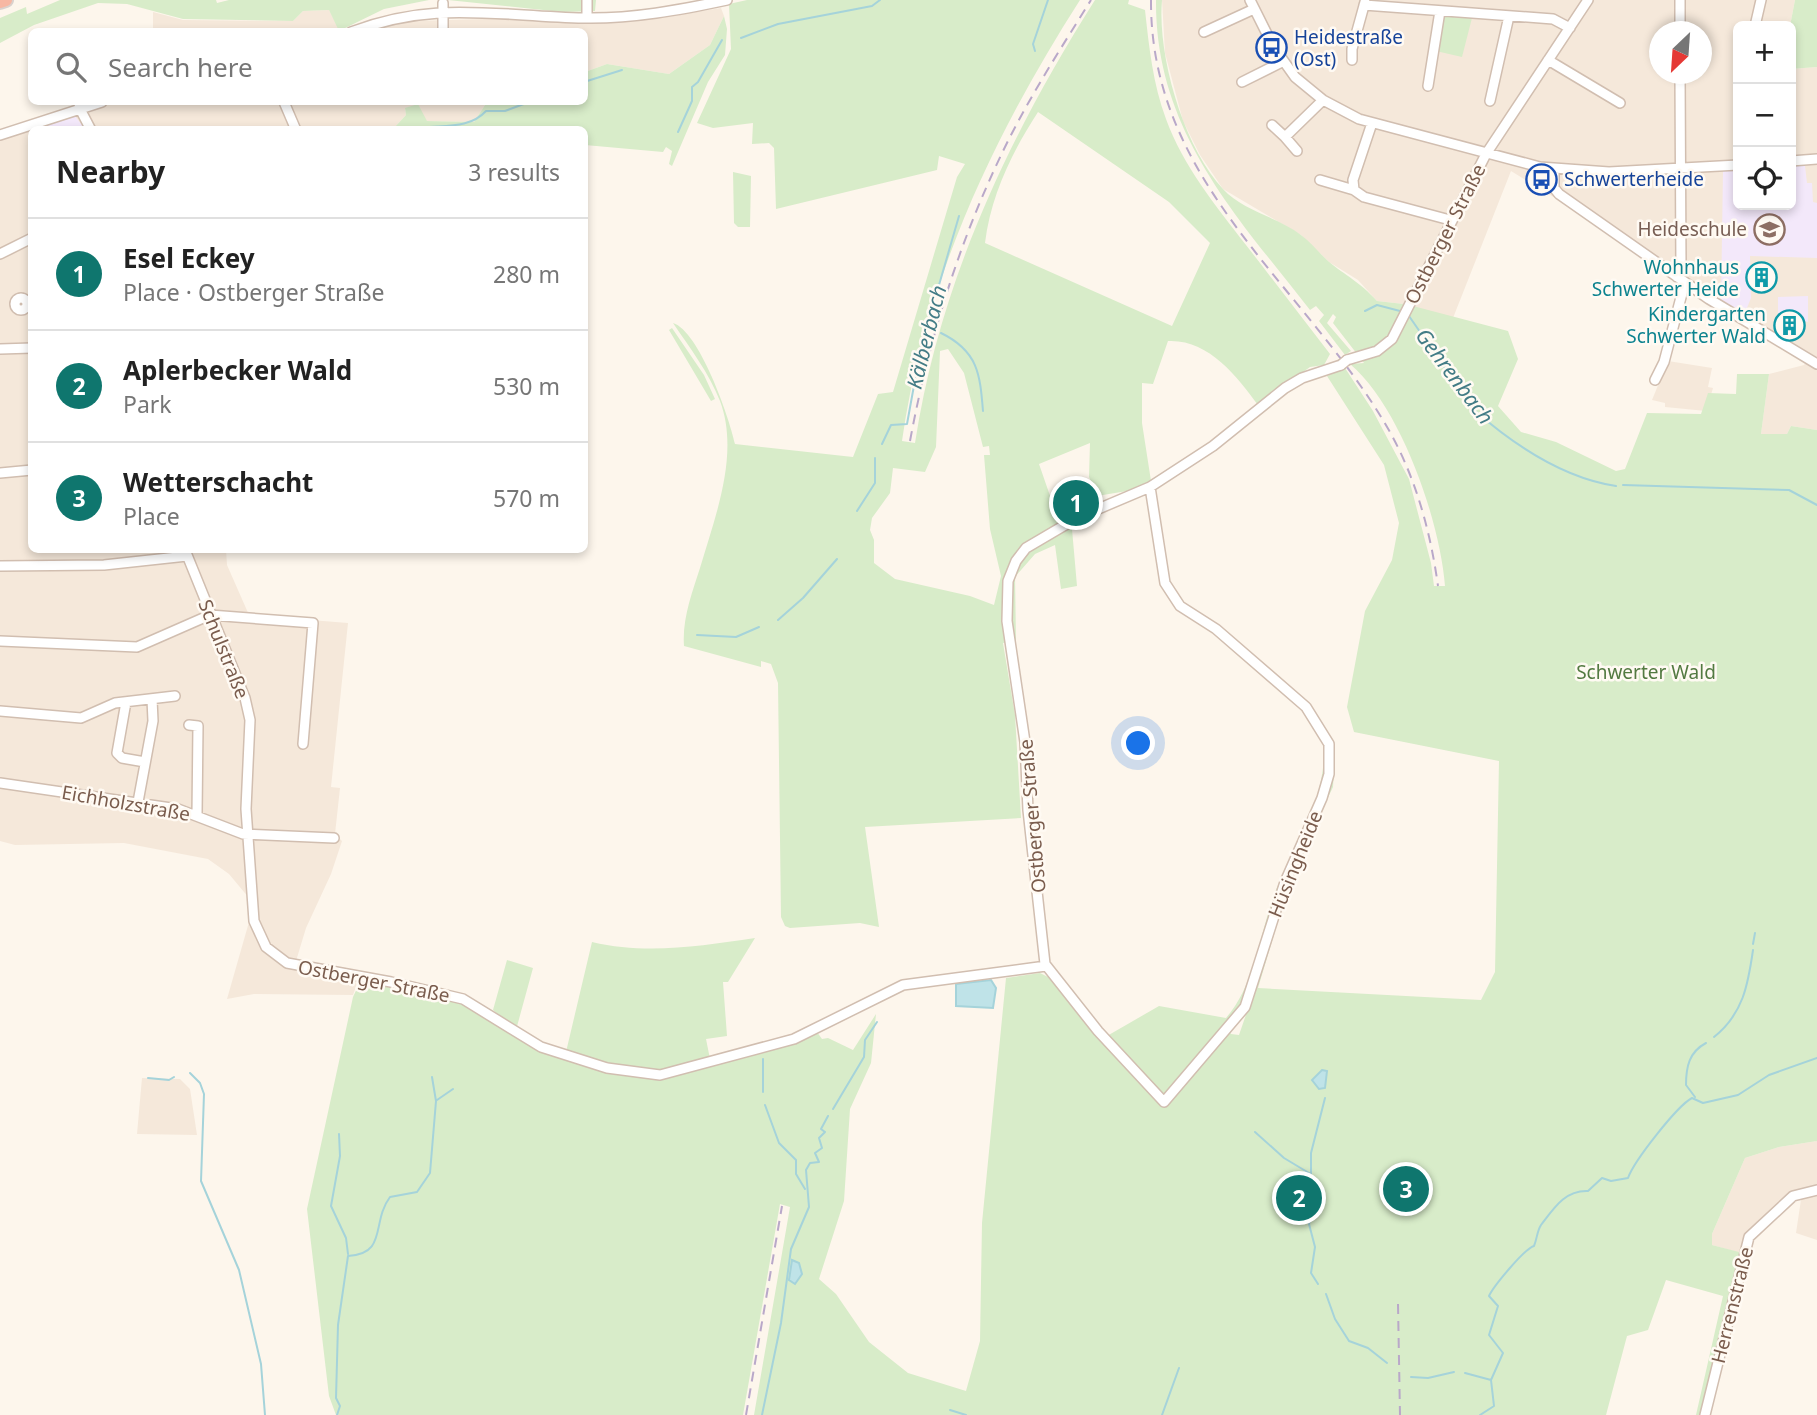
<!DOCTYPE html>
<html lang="en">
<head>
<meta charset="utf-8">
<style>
  body { margin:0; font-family:"Noto Sans",sans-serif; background:#f2f2f2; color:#222 }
  .controls { position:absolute; right:21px; top:21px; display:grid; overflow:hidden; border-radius:10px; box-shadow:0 4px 10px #0003 }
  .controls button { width:63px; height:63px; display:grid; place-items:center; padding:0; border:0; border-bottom:2px solid #e0e0e0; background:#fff; color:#222; font:35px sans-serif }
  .compass { position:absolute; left:1649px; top:21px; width:63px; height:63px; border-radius:50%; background:#fff; box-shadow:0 4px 10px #0003; rotate:205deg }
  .you { position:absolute; left:1139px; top:744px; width:24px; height:24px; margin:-18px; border:5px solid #fff; border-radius:50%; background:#1a73e8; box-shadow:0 0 0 10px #1a73e833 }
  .badge { display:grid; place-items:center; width:46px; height:46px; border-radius:50%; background:#0f766e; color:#fff; font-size:23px; font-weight:700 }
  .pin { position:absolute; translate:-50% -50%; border:4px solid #fff; box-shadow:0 2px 7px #0006 }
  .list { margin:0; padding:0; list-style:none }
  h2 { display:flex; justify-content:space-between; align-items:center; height:91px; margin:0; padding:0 28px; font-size:30px }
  h2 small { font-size:23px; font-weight:400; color:#767676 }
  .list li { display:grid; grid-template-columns:46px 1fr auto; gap:21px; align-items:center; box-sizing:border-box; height:112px; padding:0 28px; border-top:2px solid #e0e0e0 }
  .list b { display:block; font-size:26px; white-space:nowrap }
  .list p { margin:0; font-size:23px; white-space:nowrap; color:#767676 }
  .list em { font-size:23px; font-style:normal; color:#767676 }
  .icon { flex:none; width:38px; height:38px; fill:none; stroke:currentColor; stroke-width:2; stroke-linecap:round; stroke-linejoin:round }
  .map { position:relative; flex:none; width:1817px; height:1415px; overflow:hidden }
  .search { position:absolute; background:#fff; box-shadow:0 4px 10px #0003; left:28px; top:28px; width:560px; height:77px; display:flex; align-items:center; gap:18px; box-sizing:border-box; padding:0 24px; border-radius:10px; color:#767676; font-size:26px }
  .panel { position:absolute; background:#fff; box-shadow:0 4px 10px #0003; left:28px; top:126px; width:560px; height:427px; border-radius:10px }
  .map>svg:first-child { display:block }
  .residential { fill:#f5e8da; fill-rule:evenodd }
  .education { fill:#f3e8fa }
  .green { fill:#d8ecc9; fill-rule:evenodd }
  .water { fill:#bfe3e8; stroke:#a5d3da; stroke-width:2 }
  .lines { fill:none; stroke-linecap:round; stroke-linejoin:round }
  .stream { stroke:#a5d3da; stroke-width:2 }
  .minor-casing { stroke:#d1beb0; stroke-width:12 }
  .highway-casing { stroke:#dad1cd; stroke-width:16 }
  .minor { stroke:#fff; stroke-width:9 }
  .highway { stroke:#f7b7a3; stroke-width:12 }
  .rail { stroke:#b9a8c9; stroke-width:2; stroke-dasharray:10 7; stroke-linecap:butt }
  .minor-bridge-casing { stroke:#d1beb0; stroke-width:12; stroke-linecap:butt }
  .minor-bridge { stroke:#fff; stroke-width:9 }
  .labels { text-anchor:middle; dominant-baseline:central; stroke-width:5; stroke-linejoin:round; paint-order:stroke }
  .transit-label { font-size:19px; fill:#164399; stroke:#fffaf3; text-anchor:start }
  .education-label { font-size:19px; fill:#785e54; stroke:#fffaf3; text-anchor:end }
  .street-label { font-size:19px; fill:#7a5c4d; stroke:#fffaf3 }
  .culture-label { font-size:19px; fill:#0d838f; stroke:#fffaf3; text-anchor:end }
  .park-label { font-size:19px; fill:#537a41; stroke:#fffaf3 }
  .water-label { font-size:21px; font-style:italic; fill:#437c86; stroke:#fffaf3 }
</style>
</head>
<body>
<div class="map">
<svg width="1817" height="1415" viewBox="0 0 1817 1415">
  <rect width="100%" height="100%" fill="#fdf6ec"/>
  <path class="residential" d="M1162 0H1795L1790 26H1738V205H1791V69L1817 67V430L1791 426 1787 434H1761L1769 374 1804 365 1811 355 1511 171 1453 318 1404 304 1377 301 1358 280 1329 262 1301 235 1223 189 1200 155 1183 121 1165 53ZM1660 32H1702V74H1660Z
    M721 8 724 16 710 45 669 74 607 64 585 72 584 32H361L380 22 521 18 597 22 658 18Z
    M329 10 340 31H153V12L183 20 293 21 303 11Z
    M128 102H496L485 105 474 122 427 121 405 108 406 115 393 129 32 130V550H226L227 565 249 615 348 623 331 787 340 788 335 834 342 841 331 874 306 928 296 961V969L358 981 353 995 254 994 227 999 249 922V898L229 874 208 859 124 843 15 845 0 841V135L79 108Z
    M1668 361 1712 368 1708 387 1713 388 1706 411 1665 407V403L1652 400Z
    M142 1078 180 1079 190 1089 197 1135 137 1134Z
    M1817 1141V1240L1796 1233 1802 1193 1792 1195 1762 1218 1747 1237 1740 1253 1712 1245V1234L1745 1158 1779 1147Z"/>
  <path class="education" d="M75 116 85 129 35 130 71 116Z
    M1791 166H1805L1807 183H1812L1813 202 1817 203V258L1750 256 1751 298 1744 315 1721 301 1723 171 1738 170V205H1791Z
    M1808 296V322L1796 320 1791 333 1778 329V297Z"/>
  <path class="green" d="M60 0H216L217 3 229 0H429L384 9 339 31 329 10 303 11 293 21 183 19 127 4 98 3 34 25 0 43V18L26 7 27 14Z
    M448 0H596L595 11 562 12Z
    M747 0H1080C993 136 925 280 902 441L915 443C940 281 1009 136 1095 0H1129L1128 4 1145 10C1149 47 1153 84 1166 119 1183 166 1216 206 1246 245 1274 281 1302 318 1330 354L1324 365 1310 367 1258 405C1237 376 1208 339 1168 341L1153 384 1142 383V423L1151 481 1127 491 1097 496 1089 477 1090 443 1039 464 1056 513 1072 529 1077 586 1061 589 1055 545 1035 554 1015 577 1016 641 1003 643 1015 715 1021 818 865 827 879 927 860 923 790 928 785 926 781 917 778 683 771 664 761 661V667L684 646C682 619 692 593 700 568 715 517 740 454 720 401 709 373 690 348 673 323 699 331 729 416 735 444L853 457 878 394 893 392 957 177 965 164 939 156 937 170 776 209 774 148 769 143 752 144 753 123 713 128 697 123 731 49 729 4ZM1038 112 1169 202 1210 243 1172 326 985 243C991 195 1012 152 1038 112ZM948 349 964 373 983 447 989 446 990 455H984L990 529 1001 576 994 605 970 596 895 579 874 563V540L870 530 872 518 890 493 893 468 925 472 936 447 940 351Z
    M1156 0H1162C1157 56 1184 148 1223 189 1243 211 1278 217 1301 235 1311 242 1319 253 1328 261 1346 276 1360 282 1377 301L1404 304 1410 310 1413 306 1508 331 1518 359 1498 406 1521 432 1556 442 1616 471 1625 469 1647 413 1701 414 1708 393 1736 394 1737 374H1769L1761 434H1787L1791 426 1817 430V1141L1779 1147 1745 1158 1712 1234V1245L1739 1252 1743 1245 1709 1415H1696L1723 1296 1666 1280 1648 1330 1627 1336 1606 1415H754L790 1207 780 1204 743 1415H336L329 1396 307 1209 353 997 360 982 463 1000 521 1038 648 1076 817 1032 822 1039 828 1038 853 1050 876 1014 871 1063 850 1109 844 1201 819 1279 836 1294 869 1342 908 1373 966 1391 980 1341 982 1223 1006 978 1040 973 1048 977 1100 1037 1107 1036 1159 1006 1226 1018C1254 986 1259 938 1273 898 1291 849 1324 805 1324 752L1335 748 1333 787 1293 871 1258 988 1481 1000 1495 972 1499 761 1354 732 1347 707 1365 611 1392 560 1399 523 1384 465 1327 376 1345 368 1373 411 1409 479 1431 563 1434 586H1445C1440 521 1401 407 1350 364L1364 363 1333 323 1336 317 1333 314 1327 323 1351 351 1345 355 1319 321 1324 315 1316 306 1310 310C1235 214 1155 130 1156 0ZM1250 1003 1239 1035 1231 1034 1227 1028Z
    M1795 0H1817V67L1791 69 1790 26Z
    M724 16 727 29 725 55 708 82 672 166 669 164 672 151 666 147 663 152 585 145 584 130 393 129 406 115 405 108 418 104 427 121 474 122 485 105 496 102H584L585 72 607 64 669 74 710 45Z
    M1446 16 1472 18 1462 57 1436 51 1442 22Z
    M733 172 751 176 750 227H738L734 223Z
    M672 328 704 375 715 399 711 401 669 330Z
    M755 938 728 982H723L727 1036 706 1039 710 1059 672 1072 624 1071 566 1052 592 942C647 955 700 946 755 938Z
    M507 960 533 968 516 1030 493 1010Z"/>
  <path class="water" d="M991 980 996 988 993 1008 956 1006V984Z
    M1322 1070 1327 1071 1325 1088 1319 1089 1312 1080Z
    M792 1260 799 1263 802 1274 795 1284 789 1280Z"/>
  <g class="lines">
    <path class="stream" d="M741 38 778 24 872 6 880 0
      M1035 51 1033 44 1048 0
      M584 82 622 70
      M411 130C435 123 467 132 486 111H505L529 102
      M678 132 692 101V87L698 82 722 40
      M1365 311 1377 305 1400 311
      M1409 316 1474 410C1514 445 1562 478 1616 486
      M941 333C978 351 980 374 983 411
      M882 444 891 425 907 424 921 347 959 216
      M1623 485 1789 490 1817 505
      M857 511 875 483V458
      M778 620 803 598 837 559
      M697 635 736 637 759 627
      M1753 944 1755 933
      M1714 1037C1743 1014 1748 985 1753 950
      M763 1059V1092
      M190 1073 200 1083 204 1094 201 1181 239 1270 261 1364 265 1415
      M148 1078 169 1080 174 1077
      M1695 1097 1686 1085C1686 1067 1689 1052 1706 1043
      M437 1100 453 1089
      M765 1105 779 1143 796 1160V1174L805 1189
      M833 1109 864 1057 865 1040 877 1022
      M1255 1132 1284 1158 1309 1173
      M339 1134 340 1156 331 1206 346 1238 348 1254
      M1318 1284 1311 1273 1315 1247 1309 1224 1317 1196 1311 1178V1153L1325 1098
      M1326 1294 1335 1319 1349 1341 1368 1348 1387 1363
      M1465 1373 1491 1380
      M1411 1377 1428 1378 1454 1372
      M950 1410 966 1415
      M337 1415 340 1406 336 1398 338 1325 348 1256C388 1254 371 1222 390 1197L417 1192 430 1173 436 1101 432 1077
      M762 1415 781 1323 791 1249 809 1207 806 1170 810 1163 819 1162 815 1153 822 1148 819 1138 825 1132 821 1129 828 1116
      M1162 1415 1179 1368
      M1480 1415 1494 1406 1491 1380 1503 1353 1489 1335 1498 1306 1489 1296C1493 1287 1524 1249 1534 1246 1537 1239 1537 1231 1541 1225 1554 1208 1565 1190 1588 1191L1602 1178 1611 1181 1628 1178C1634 1161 1677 1106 1692 1098L1703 1103 1738 1095 1769 1075 1817 1058"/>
    <defs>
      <path id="minor" d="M1250 0 1273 46 1295 77 1323 100 1359 119 1540 167 1609 172 1738 165
        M443 3V32
        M1364 5 1553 19 1570 28
        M587 18V0
        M1755 26 1761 0
        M351 32C435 0 495 16 584 18 632 19 680 10 727 0
        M1204 32 1254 9
        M1680 32V0
        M1352 60V49L1365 2
        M1548 60 1620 103
        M1242 82 1282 62
        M1428 86 1440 11
        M1490 101 1509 16
        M284 102 296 130
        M79 107 91 130
        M1372 123 1353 180 1354 190 1364 197 1450 220
        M1272 125 1285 137
        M0 135 102 102
        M1297 151 1285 137 1323 100
        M1791 161 1817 159
        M1554 168V188L1559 194 1709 299 1817 364
        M1320 180 1354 190
        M0 254 32 238
        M1677 277 1681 269 1680 74
        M15 304a6 6 0 1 1 12 0a6 6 0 1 1-12 0Z
        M0 349 32 348
        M1347 360 1377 351 1392 339 1486 154 1588 0
        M1655 380 1664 362 1685 282
        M0 473 32 470
        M1150 487 1165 583 1180 606 1216 629 1306 707 1329 744V774L1322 798 1285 882 1245 1007 1164 1102 1098 1031 1045 964 1028 810 1025 742 1007 621 1008 581 1016 561 1026 548 1077 518 1150 487 1213 446 1285 388 1302 378 1341 365
        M185 550 245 698 250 720 246 809 254 921 266 947 287 963 391 982 463 999 541 1047 607 1068 660 1075 794 1039 903 985 1046 966
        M0 566 104 565 187 556
        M0 641 137 647 210 615 313 623 303 744
        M126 702 117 753 122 758 145 762
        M0 711 81 718 115 703 175 696
        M189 725 198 726 197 815
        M0 783 178 809 243 834 334 838
        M138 802 153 721 152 699
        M1705 1415 1749 1237 1793 1196 1817 1190"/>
      <path id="highway" d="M0 2 6 0"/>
    </defs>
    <use href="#minor" class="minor-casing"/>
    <use href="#highway" class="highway-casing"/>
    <use href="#minor" class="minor"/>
    <use href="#highway" class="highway"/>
    <path class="rail" d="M1151 0C1150 180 1298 280 1383 420 1414 471 1430 528 1438 586
      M910 441C929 339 959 241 1005 147 1030 96 1061 48 1091 0
      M1398 1304 1400 1415
      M746 1415 782 1206"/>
    <defs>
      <path id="minor-bridge" d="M1341 365 1347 360"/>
    </defs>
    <use href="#minor-bridge" class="minor-bridge-casing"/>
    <use href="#minor-bridge" class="minor-bridge"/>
  </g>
  <defs>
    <symbol id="bus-ring" viewBox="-11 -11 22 22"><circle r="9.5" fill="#fffaf3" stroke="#1a4fb4" stroke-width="1.5"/><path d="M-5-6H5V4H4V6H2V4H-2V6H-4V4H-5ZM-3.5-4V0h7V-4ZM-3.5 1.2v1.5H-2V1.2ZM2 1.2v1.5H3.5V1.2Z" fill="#1a4fb4"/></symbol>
    <symbol id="school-ring" viewBox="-11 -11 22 22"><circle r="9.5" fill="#fffaf3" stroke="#8d6e63" stroke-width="1.5"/><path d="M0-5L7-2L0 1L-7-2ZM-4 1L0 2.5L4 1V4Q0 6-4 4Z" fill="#8d6e63"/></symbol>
    <symbol id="building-ring" viewBox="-11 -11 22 22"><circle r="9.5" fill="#fffaf3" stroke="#0f9aa8" stroke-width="1.5"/><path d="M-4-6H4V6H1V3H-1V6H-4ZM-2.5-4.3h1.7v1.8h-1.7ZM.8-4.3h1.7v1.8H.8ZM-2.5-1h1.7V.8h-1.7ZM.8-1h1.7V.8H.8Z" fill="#0f9aa8"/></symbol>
  </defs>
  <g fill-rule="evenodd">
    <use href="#bus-ring" x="1254" y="30" width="35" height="35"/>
    <use href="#bus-ring" x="1524" y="162" width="35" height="35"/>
    <use href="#school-ring" x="1752" y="212" width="35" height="35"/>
    <use href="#building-ring" x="1744" y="260" width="35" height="35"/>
    <use href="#building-ring" x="1772" y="308" width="35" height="35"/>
  </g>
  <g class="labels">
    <g class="transit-label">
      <text x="1294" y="37">Heidestraße<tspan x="1294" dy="22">(Ost)</tspan></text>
      <text x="1564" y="179">Schwerterheide</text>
    </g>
    <g class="education-label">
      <text x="1747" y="229">Heideschule</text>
    </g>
    <g class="street-label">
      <text transform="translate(1445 234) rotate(-63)">Ostberger Straße</text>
      <text transform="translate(224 649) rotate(68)">Schulstraße</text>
      <text transform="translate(126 803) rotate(10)">Eichholzstraße</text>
      <text transform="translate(1032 816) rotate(-95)">Ostberger Straße</text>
      <text transform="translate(1295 864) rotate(-68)">Hüsingheide</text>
      <text transform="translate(374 981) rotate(11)">Ostberger Straße</text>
      <text transform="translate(1732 1305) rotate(-76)">Herrenstraße</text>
    </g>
    <g class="culture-label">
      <text x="1739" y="267">Wohnhaus<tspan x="1739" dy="22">Schwerter Heide</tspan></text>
      <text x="1766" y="314">Kindergarten<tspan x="1766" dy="22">Schwerter Wald</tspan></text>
    </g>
    <g class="park-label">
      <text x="1646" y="672">Schwerter Wald</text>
    </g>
    <g class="water-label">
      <text transform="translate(926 337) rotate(-76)">Kälberbach</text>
      <text transform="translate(1455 376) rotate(53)">Gehrenbach</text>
    </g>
  </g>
</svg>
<div class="controls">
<button>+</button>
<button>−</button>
<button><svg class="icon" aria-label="locate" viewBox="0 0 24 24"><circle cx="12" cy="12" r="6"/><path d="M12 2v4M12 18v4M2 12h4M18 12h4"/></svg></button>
</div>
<svg class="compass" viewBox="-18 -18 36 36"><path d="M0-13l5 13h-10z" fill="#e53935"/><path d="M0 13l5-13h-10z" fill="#767676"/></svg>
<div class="you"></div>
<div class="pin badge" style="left:1076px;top:503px">1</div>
<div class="pin badge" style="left:1299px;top:1198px">2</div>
<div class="pin badge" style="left:1406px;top:1189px">3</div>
<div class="search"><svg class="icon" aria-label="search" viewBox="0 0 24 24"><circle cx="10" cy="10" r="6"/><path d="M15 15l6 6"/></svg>Search here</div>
<section class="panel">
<h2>Nearby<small>3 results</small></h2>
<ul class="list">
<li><span class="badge">1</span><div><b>Esel Eckey</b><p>Place · Ostberger Straße</p></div><em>280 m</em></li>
<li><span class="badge">2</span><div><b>Aplerbecker Wald</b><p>Park</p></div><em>530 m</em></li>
<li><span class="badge">3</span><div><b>Wetterschacht</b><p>Place</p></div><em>570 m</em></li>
</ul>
</section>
</div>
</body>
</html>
